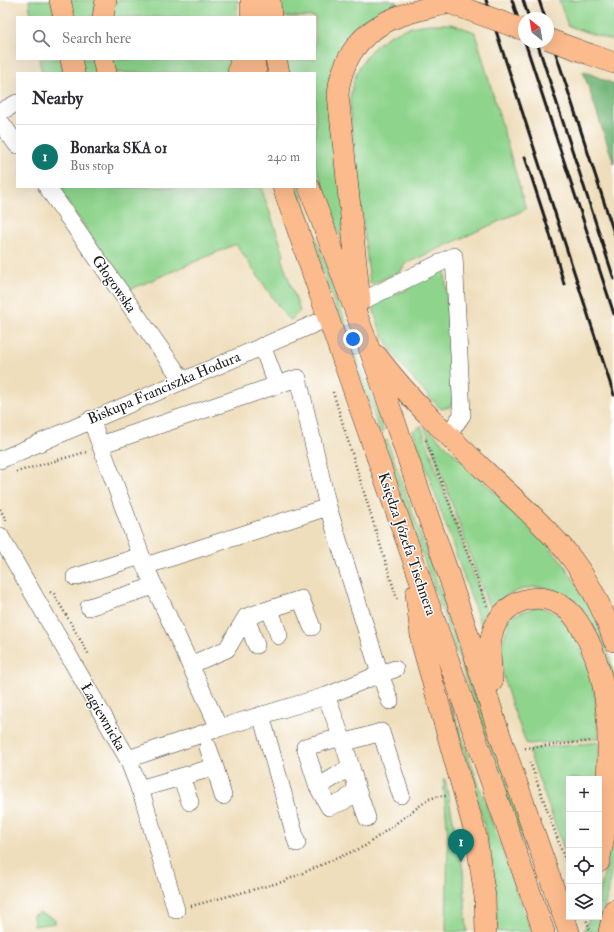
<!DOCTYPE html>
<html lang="en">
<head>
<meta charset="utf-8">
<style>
  body { margin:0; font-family:"IM FELL Double Pica",serif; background:#f7f7f7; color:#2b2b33 }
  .controls { position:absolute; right:12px; bottom:12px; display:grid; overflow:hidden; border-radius:0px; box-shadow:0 4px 16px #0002 }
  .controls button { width:36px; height:36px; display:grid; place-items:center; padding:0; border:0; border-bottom:1px solid #e1e1e2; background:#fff; color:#2b2b33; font:20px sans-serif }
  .compass { position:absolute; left:518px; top:12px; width:36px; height:36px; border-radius:50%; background:#fff; box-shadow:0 4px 16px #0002; rotate:329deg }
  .you { position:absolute; left:353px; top:339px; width:14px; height:14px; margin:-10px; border:3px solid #fff; border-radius:50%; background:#1a73e8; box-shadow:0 0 0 6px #1a73e833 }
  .badge { display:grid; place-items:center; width:26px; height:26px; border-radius:50%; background:#0f766e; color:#fff; font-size:13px; font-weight:700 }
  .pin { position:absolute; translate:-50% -33px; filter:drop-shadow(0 1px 2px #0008) }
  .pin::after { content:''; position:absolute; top:21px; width:14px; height:12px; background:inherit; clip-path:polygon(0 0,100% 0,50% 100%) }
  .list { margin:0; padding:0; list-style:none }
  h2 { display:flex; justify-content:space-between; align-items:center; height:52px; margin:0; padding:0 16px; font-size:17px }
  h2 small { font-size:13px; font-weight:400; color:#7c7c81 }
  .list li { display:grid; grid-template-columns:26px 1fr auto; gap:12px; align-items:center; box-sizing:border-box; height:64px; padding:0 16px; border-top:1px solid #e1e1e2 }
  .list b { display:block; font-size:15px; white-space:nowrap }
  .list p { margin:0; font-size:13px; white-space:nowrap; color:#7c7c81 }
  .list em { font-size:13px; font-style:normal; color:#7c7c81 }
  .icon { flex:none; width:22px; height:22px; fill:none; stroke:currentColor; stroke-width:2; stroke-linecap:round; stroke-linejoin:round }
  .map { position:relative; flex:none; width:614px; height:932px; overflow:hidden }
  .search { position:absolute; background:#fff; box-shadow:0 4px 16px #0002; left:16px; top:16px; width:300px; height:44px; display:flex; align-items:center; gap:10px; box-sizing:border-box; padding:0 14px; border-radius:0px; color:#7c7c81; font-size:15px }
  .panel { position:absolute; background:#fff; box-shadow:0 4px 16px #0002; left:16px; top:72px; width:300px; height:116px; border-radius:0px }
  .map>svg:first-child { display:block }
  .green { fill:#8fd48d; stroke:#567854 }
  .forest { fill:#73b678; stroke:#48694a }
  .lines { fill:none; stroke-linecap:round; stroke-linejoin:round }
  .minor-casing { stroke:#3c3934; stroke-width:18 }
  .major-casing { stroke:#3c3934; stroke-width:22 }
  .path { stroke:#3c3934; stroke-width:2.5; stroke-dasharray:1 3; stroke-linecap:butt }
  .minor { stroke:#fff; stroke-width:17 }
  .major { stroke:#fbbb8d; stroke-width:21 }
  .rail { stroke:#1c1c1c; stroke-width:3 }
  .major-bridge-casing { stroke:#3c3934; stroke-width:22; stroke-linecap:butt }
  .major-bridge { stroke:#fbbb8d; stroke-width:21 }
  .labels { text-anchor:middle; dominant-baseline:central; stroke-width:3; stroke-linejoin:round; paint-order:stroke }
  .street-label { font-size:15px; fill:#1c1c1c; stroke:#fff }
</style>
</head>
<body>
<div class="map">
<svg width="614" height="932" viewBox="0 0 614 932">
  <rect width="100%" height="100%" fill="#fff"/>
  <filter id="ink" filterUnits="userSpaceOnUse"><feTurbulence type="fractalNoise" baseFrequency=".025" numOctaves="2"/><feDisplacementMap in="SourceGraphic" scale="8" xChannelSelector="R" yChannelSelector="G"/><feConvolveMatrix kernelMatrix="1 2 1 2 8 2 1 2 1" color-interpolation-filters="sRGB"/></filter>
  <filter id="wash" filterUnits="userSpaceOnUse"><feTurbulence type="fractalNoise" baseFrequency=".012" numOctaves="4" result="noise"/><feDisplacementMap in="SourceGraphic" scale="16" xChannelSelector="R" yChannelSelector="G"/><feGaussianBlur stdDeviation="0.9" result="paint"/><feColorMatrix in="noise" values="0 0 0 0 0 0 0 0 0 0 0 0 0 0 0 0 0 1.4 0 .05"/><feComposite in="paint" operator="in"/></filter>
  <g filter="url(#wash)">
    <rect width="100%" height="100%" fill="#efdebc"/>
    <path class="green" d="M29 0H51L54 17H31Z
      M69 0H97L94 17H72Z
      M113 0H238L236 17H110Z
      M279 0H391L396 2V9L341 55 349 247 344 248 315 163V73H286L284 59H315V17H279Z
      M559 0H614V41L568 26Z
      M429 24H452L475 32 526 209 405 264 401 271 372 284 370 283 350 114C347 64 380 28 429 24Z
      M39 59H61L63 73H42Z
      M79 59H94L96 73H82Z
      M109 59H232L230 73H112Z
      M57 187H261L284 254 282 260 300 311 291 320 286 317 236 244 129 290Z
      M293 187H298L384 432 380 433Z
      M435 271H445L453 401 450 407 441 409C412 379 382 348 373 307L374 304 409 288 407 284Z
      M424 425 529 525 561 560 589 603 605 641 614 675V692C605 655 598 606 557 591 548 587 538 586 528 588 514 591 500 598 492 609L489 608Z
      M421 426 487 613 482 627 480 623 413 431Z
      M387 440 536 863 531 865 383 442Z
      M539 606 565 618 593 673 599 738 529 744 526 743C514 708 488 658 510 624L507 621 514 615Z
      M448 701 450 703 531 932H497C498 852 471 776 448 701Z
      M599 742V779H569V863L529 752 532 749Z
      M443 779H445L463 870 467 932H446L448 837Z
      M614 797C614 811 614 826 614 840 612 871 607 903 598 932H583L590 917H599V894L607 864Z
      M40 913 55 919V923L34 926 33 915Z"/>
    <path class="forest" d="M583 71 614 84V164Z"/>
  </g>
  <g filter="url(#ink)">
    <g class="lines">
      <defs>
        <path id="minor" d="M0 112 17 103
          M0 121 17 145
          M47 187 183 381
          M360 302 454 256 462 415 448 435
          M262 346 277 385 298 378 328 507
          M91 419 145 566 219 728
          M100 445 277 385
          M0 460 328 318
          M0 536 128 759 144 801 176 910
          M145 566 328 507 380 674 326 696
          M75 577 141 556
          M89 607 154 586
          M270 609 301 599 312 627
          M246 617 270 609 279 636
          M190 665 227 649 246 617 256 645
          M390 701 380 674 395 669
          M261 715 297 843
          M343 743 381 732 401 795
          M208 747 215 767
          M128 759 219 728 326 696C338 726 349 757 357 789L344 801 329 807 318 787 305 747 342 737
          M181 777 190 802
          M318 787 351 767
          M139 789 215 767 223 796
          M357 789 367 818"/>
        <path id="major" d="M60 0 64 17
          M251 0V17
          M270 0 271 17
          M103 17 106 0
          M589 54 614 63
          M71 59 74 73
          M103 59 106 73
          M254 59 256 73
          M276 59 279 73
          M238 73 241 59
          M283 187 324 306 544 932
          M309 187 368 345 446 567 473 650 496 724 569 932
          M360 301 338 95C339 79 344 65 352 52 375 17 412 12 449 3
          M377 356C414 405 459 446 503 488 525 508 546 528 565 550 587 577 603 608 614 641
          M416 594 422 644 476 836 485 897 486 932
          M492 682C491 666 488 649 492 634 504 592 555 586 578 622 609 670 610 726 607 781 607 797 607 813 605 829 604 840 601 851 599 862
          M609 932 614 910"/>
      </defs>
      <use href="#minor" class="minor-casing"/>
      <use href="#major" class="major-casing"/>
      <path class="path" d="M333 392 397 599
        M426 440 487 606
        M16 472 86 452
        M0 509 7 522
        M50 592 54 594 89 655
        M525 748 592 741
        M530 762 569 871
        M191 906 282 882 365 846 429 799 439 796H446
        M585 917 591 932"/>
      <use href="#minor" class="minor"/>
      <use href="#major" class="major"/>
      <path class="rail" d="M486 0 614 395
        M512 0 524 38
        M523 0 529 18
        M539 0 545 18
        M548 29 614 233
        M525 42 614 314
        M537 42 614 279
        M525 157 549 231 564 284"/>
      <defs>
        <path id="major-bridge" d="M449 3 524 30
          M548 39 589 54"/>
      </defs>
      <use href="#major-bridge" class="major-bridge-casing"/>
      <use href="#major-bridge" class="major-bridge"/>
    </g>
  </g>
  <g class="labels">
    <g class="street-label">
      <text transform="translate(114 284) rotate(55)">Głogowska</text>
      <text transform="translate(164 388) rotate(-23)">Biskupa Franciszka Hodura</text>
      <text transform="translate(407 544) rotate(71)">Księdza Józefa Tischnera</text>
      <text transform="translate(103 717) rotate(60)">Łagiewnicka</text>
    </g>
  </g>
</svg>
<div class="controls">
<button>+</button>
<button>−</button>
<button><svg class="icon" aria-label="locate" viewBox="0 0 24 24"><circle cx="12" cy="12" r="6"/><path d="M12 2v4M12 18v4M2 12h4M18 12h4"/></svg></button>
<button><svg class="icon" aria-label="layers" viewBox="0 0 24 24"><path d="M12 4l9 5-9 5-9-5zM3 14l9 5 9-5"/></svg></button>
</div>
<svg class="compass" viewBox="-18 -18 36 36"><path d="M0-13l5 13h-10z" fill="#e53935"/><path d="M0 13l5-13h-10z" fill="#7c7c81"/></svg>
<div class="you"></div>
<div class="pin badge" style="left:461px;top:862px">1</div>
<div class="search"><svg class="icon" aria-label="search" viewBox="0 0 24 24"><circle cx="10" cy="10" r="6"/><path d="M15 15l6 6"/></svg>Search here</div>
<section class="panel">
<h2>Nearby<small></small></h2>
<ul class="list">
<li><span class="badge">1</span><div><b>Bonarka SKA 01</b><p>Bus stop</p></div><em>240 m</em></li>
</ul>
</section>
</div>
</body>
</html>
